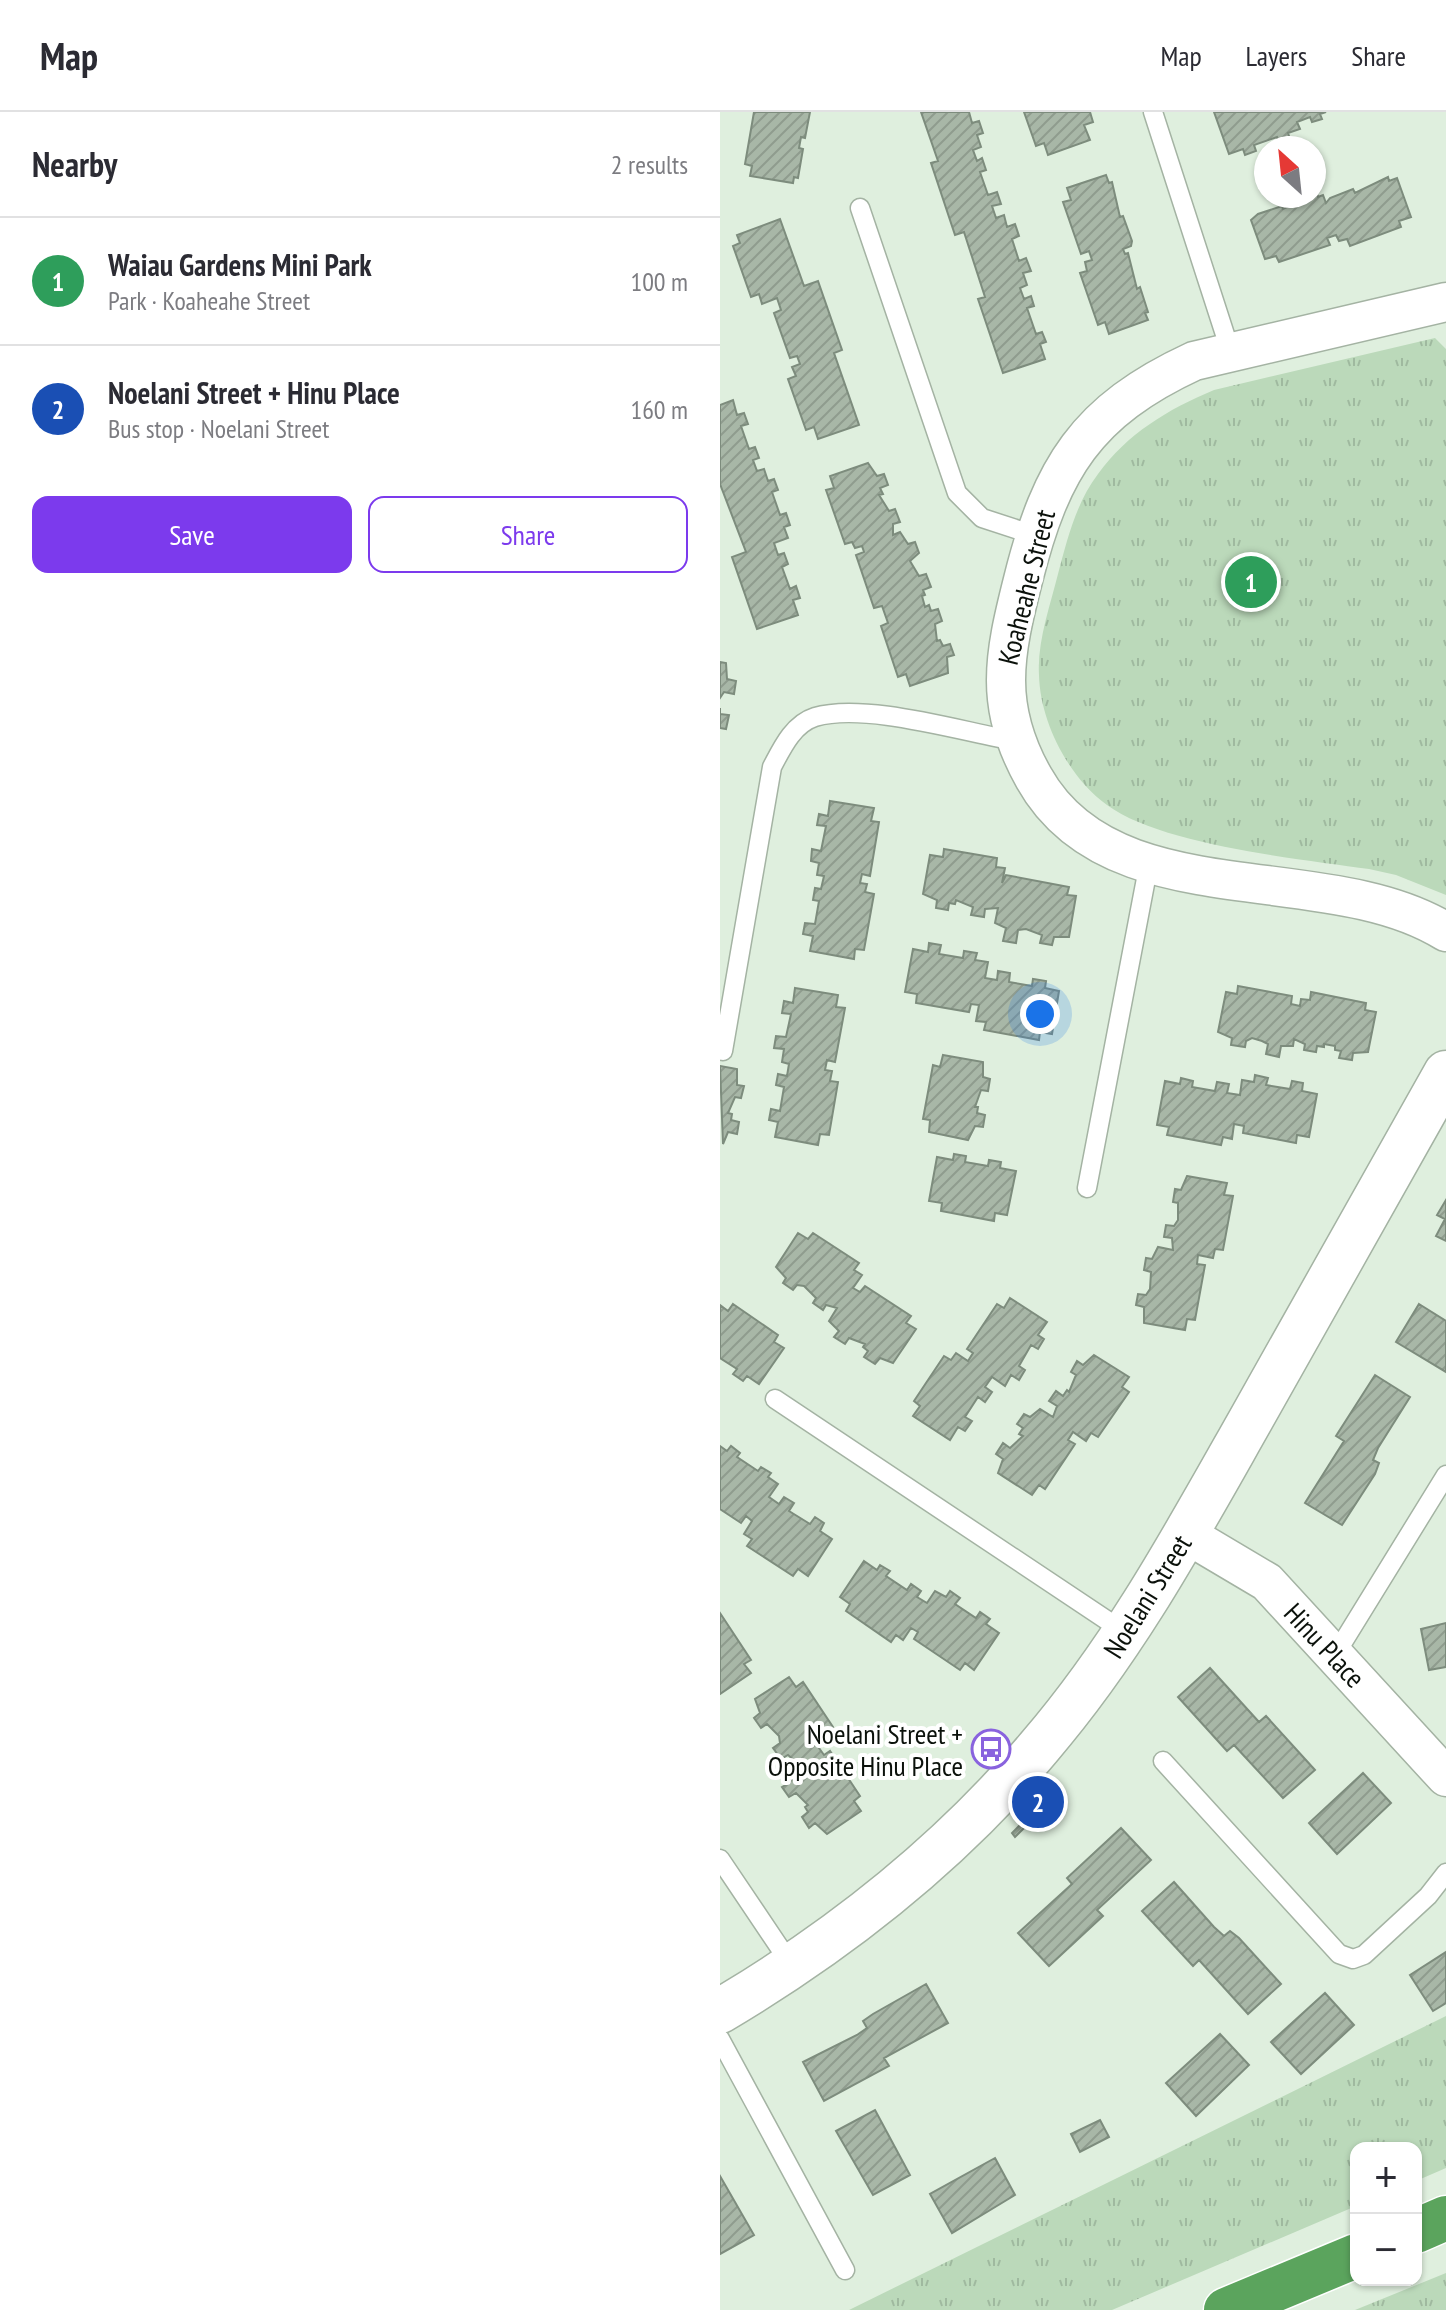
<!DOCTYPE html>
<html lang="en">
<head>
<meta charset="utf-8">
<style>
  body { margin:0; font-family:"PT Sans Narrow",sans-serif; background:#f2f2f3; color:#2b2b33 }
  .controls { position:absolute; right:24px; bottom:24px; display:grid; overflow:hidden; border-radius:16px; box-shadow:0 2px 6px #0004 }
  .controls button { width:72px; height:72px; display:grid; place-items:center; padding:0; border:0; border-bottom:2px solid #e1e1e2; background:#fff; color:#2b2b33; font:40px sans-serif }
  .compass { position:absolute; left:534px; top:24px; width:72px; height:72px; border-radius:50%; background:#fff; box-shadow:0 2px 6px #0004; rotate:333deg }
  .you { position:absolute; left:320px; top:902px; width:28px; height:28px; margin:-20px; border:6px solid #fff; border-radius:50%; background:#1a73e8; box-shadow:0 0 0 12px #1a73e833 }
  .badge { display:grid; place-items:center; width:52px; height:52px; border-radius:50%; background:#7c3aed; color:#fff; font-size:26px; font-weight:700 }
  .pin { position:absolute; translate:-50% -50%; border:4px solid #fff; box-shadow:0 2px 8px #0006 }
  .list { margin:0; padding:0; list-style:none }
  h2 { display:flex; justify-content:space-between; align-items:center; height:104px; margin:0; padding:0 32px; font-size:34px }
  h2 small { font-size:26px; font-weight:400; color:#7c7c81 }
  .list li { display:grid; grid-template-columns:52px 1fr auto; gap:24px; align-items:center; box-sizing:border-box; height:128px; padding:0 32px; border-top:2px solid #e1e1e2 }
  .list b { display:block; font-size:30px; white-space:nowrap }
  .list p { margin:0; font-size:26px; white-space:nowrap; color:#7c7c81 }
  .list em { font-size:26px; font-style:normal; color:#7c7c81 }
  .actions { display:flex; gap:16px; padding:24px 32px }
  .actions a { flex:1; padding:18px 0; border:2px solid #7c3aed; border-radius:16px; text-align:center; font-size:28px; color:#7c3aed }
  .actions .main { background:#7c3aed; color:#fff }
  .map { position:relative; flex:none; width:726px; height:2198px; overflow:hidden }
  header { display:flex; align-items:center; gap:48px; box-sizing:border-box; height:112px; padding:0 40px; background:#fff; border-bottom:2px solid #e1e1e2 }
  header strong { font-size:38px }
  nav { display:flex; gap:44px; margin-inline-start:auto; font-size:28px }
  main { display:flex }
  aside { flex:1; background:#fff }
  .map>svg:first-child { display:block }
  .grass { fill:url(#grass-tufts) }
  .building { fill:url(#building-hatch); stroke:#7d8c7d; stroke-width:2 }
  .lines { fill:none; stroke-linecap:round; stroke-linejoin:round }
  .service-casing { stroke:#a4b3a3; stroke-width:21 }
  .minor-casing { stroke:#a4b3a3; stroke-width:41 }
  .tertiary-casing { stroke:#a4b3a3; stroke-width:47 }
  .motorway-casing { stroke:#fff; stroke-width:47 }
  .service { stroke:#fff; stroke-width:18 }
  .minor { stroke:#fff; stroke-width:38 }
  .tertiary { stroke:#fff; stroke-width:44 }
  .motorway { stroke:#5ba45d; stroke-width:44 }
  .labels { text-anchor:middle; dominant-baseline:central; stroke-width:8; stroke-linejoin:round; paint-order:stroke }
  .street-label { font-size:28px; fill:#0b110b; stroke:#fff }
  .poi-label { font-size:28px; fill:#0b110b; stroke:#fff; text-anchor:end }
</style>
</head>
<body>
<header>
<strong>Map</strong>
<nav><a>Map</a><a>Layers</a><a>Share</a></nav>
</header>
<main>
<aside>
<h2>Nearby<small>2 results</small></h2>
<ul class="list">
<li><span class="badge" style="background:#2e9e5b">1</span><div><b>Waiau Gardens Mini Park</b><p>Park · Koaheahe Street</p></div><em>100 m</em></li>
<li><span class="badge" style="background:#1a4fb4">2</span><div><b>Noelani Street + Hinu Place</b><p>Bus stop · Noelani Street</p></div><em>160 m</em></li>
</ul>
<div class="actions"><a class="main">Save</a><a>Share</a></div>
</aside>
<div class="map">
<svg width="726" height="2198" viewBox="0 0 726 2198">
  <defs>
    <pattern id="grass-tufts" width="24" height="20" patternUnits="userSpaceOnUse" patternTransform="scale(2)"><rect width="24" height="20" fill="#bbd9ba"/><path d="M3 7l-1-3M5 7V3M7 7l1-3M15 17l-1-3M17 17v-4M19 17l1-3" fill="none" stroke="#9fb99f"/></pattern>
    <pattern id="building-hatch" width="6" height="6" patternUnits="userSpaceOnUse" patternTransform="scale(2)"><rect width="6" height="6" fill="#a8b7a7"/><path d="M-1 1l2-2M0 6l6-6M5 7l2-2" fill="none" stroke="#8f9c8e"/></pattern>
  </defs>
  <rect width="100%" height="100%" fill="#dfefde"/>
  <path class="grass" d="M715 226 726 237V783L676 763 649 757C580 747 441 733 387 693 349 666 320 610 319 563 317 530 330 494 338 462 347 428 356 391 378 362 407 322 448 297 494 278Z
    M726 1904V2056L696 2069V2036H636V2094L392 2198H129Z
    M726 2161V2198H635Z"/>
  <path class="building" d="M34 0H90L85 26 81 25 79 36 83 37 78 66 74 65 73 71 30 64 32 54 25 52Z
    M201 0H249L252 11 259 9 263 21 257 23 261 35 253 38 257 49 262 46 266 58 260 60 268 83 277 80 281 92 272 94 276 106 284 103 287 115 295 112 299 124 292 127 299 149 306 146 311 159 303 161 307 173 300 176 304 187 311 184 314 194 307 196 316 222 322 220 326 230 320 232 325 247 283 261 258 187 265 185 244 120 235 123 211 51 218 49Z
    M304 0H370L373 10 364 13 370 28 328 43 324 31 316 34Z
    M494 0H606L600 2 602 7 592 10 590 5 577 10 580 17 568 21 570 27 559 31 557 25 534 33 536 39 525 43 523 37 509 42Z
    M386 63 389 71 392 70 400 105 403 104 412 129 411 134 403 137 405 142 408 141 417 177 420 175 428 200 425 201 428 208 389 222 385 210 378 213 360 161 367 159 365 150 372 148 369 139 361 142 343 90 351 88 347 76Z
    M668 65 669 69 677 66 691 105 679 109 681 115 630 134 627 127 619 129 616 123 607 126 610 133 559 150 556 144 545 147 531 108 538 102 562 94 563 97 597 82 598 85 603 83 606 91 610 86 633 77 635 81Z
    M60 107 84 174 98 169 122 238 114 241 139 313 98 327 94 315 86 318 68 267 76 264 72 255 80 252 77 244 70 246 54 201 61 198 57 186 42 192 39 182 31 185 13 134 20 131 17 123Z
    M13 288 17 303 24 301 28 312 21 314 29 337 35 335 39 346 33 348 37 359 44 357 48 369 54 367 58 378 52 380 60 403 66 401 70 413 64 415 68 426 54 431 58 443 64 441 68 452 62 455 70 477 76 474 80 486 73 488 78 503 37 517 12 445 26 440 0 372V293Z
    M148 351 157 364 164 362 168 373 160 376 163 382 159 383 169 399 175 397 180 410 173 412V423L180 420 188 432 195 430 199 441 190 449 199 464 206 462 211 475 203 478 205 483 202 484 205 495 209 493 211 499 218 497 222 509 215 512 217 529 220 528 223 534 230 532 234 543 227 545 228 561 190 574 186 562 178 565 161 514 168 511 162 494 154 496 136 443 144 440 142 434 135 436 132 430 125 432 106 378 114 376 110 364Z
    M0 550 6 551 7 567 16 569 14 582 4 580 0 586Z
    M0 596V602L9 603 6 617 0 616Z
    M110 689 154 696 151 709 159 710 150 764 142 762 140 771 147 772 145 780 154 782 144 838 135 837 134 847 90 839 93 824 83 822 85 811 95 812 99 789 93 788 95 776 101 777 104 764 97 763 99 751 91 749 92 737 101 739 106 714 97 713 99 702 108 704Z
    M224 737 277 746 276 755 285 756 282 771 286 763 349 775 347 783 356 784 349 825H334L332 833 320 831 322 823 306 817 298 818 296 831 283 829 286 816 275 811 278 796 265 797 264 805 251 803 253 795 236 788 235 792 229 791 228 798 216 796 217 788 203 782 210 743 223 745Z
    M209 831 221 833 219 842 243 846 244 839 257 841 255 848 268 850 265 866 277 868 278 859 290 861 289 870 312 874 313 867 326 869 325 876 339 879 332 922 320 920 319 928 264 918 266 910 256 909 259 893 251 892 249 900 196 891 197 882 185 880 193 837 208 840Z
    M518 874 572 884 571 892 580 894 581 887 590 888 591 880 646 891 645 898 656 900 648 940 633 941 632 948 619 946 621 939 615 938V934L604 932V935L597 934 596 940 584 938 585 932 574 927 573 934H561L559 945 546 942 548 932 542 929 532 926 526 929 525 935 511 933 512 926 498 920 506 880 517 882Z
    M75 876 118 883 116 895 125 896 115 950 107 948 105 958 112 959 110 969 118 970 109 1023 100 1022 98 1033 55 1025 58 1010 49 1008 51 997 60 999 64 975 56 973 58 962 67 964 69 952 62 950 64 937 54 936 56 924 66 925 71 902 62 901 64 889 73 891Z
    M223 943 263 950V965L270 967 268 979 261 978 255 995H258L257 1001 265 1003 263 1015 255 1014 248 1028 209 1020 210 1008 203 1007 213 953 220 955Z
    M0 954 17 957V973L24 974 21 986 15 985 8 1001 12 1002 11 1008 19 1010 17 1022 8 1020 3 1032Z
    M535 963 548 966 546 973 570 977 572 969 583 971 582 979 597 982 589 1025 577 1023 576 1031 523 1021 524 1014 514 1012 512 1027 503 1025 501 1033 447 1023 449 1015 437 1013 445 969 460 972 461 966 473 969 472 975 495 979 497 970 509 972 507 981 520 983 522 968 534 970Z
    M234 1042 246 1044 245 1050 268 1054 269 1048 281 1050 280 1056 296 1059 287 1103 275 1101 274 1109 221 1099 222 1091 209 1089 217 1045 233 1048Z
    M467 1064 507 1071 504 1083 513 1084 503 1138 495 1137 493 1146 478 1143 477 1152 485 1153 475 1208 467 1207 465 1218 424 1211V1195L416 1193 418 1182 426 1183 430 1177 431 1160 424 1158 426 1146 432 1147 438 1135 453 1138 452 1126 444 1125 446 1113 454 1114 458 1108V1091L453 1090 455 1077 461 1078Z
    M726 1088V1129L716 1124 725 1107 717 1103Z
    M78 1121 88 1127 93 1121 139 1151 134 1158 142 1163 133 1176 140 1180 145 1174 191 1204 186 1211 196 1217 173 1251 160 1246 155 1252 144 1245 148 1239 143 1235 145 1232 129 1226 125 1232 114 1225 119 1219 109 1209 117 1196 106 1193 103 1198 93 1191 96 1186 84 1174 77 1173 73 1178 63 1171 66 1166 56 1155Z
    M290 1186 327 1210 318 1223 324 1227 318 1237 311 1233 299 1254 305 1258 299 1268 291 1263 285 1274 272 1265 265 1275 272 1280 265 1290 258 1285 245 1305 252 1309 245 1319 238 1315 230 1328 193 1304 200 1294 194 1289 224 1244 231 1248 236 1241 248 1249 253 1241 247 1237 277 1192 284 1196Z
    M13 1192 58 1223 54 1230 64 1236 39 1272 27 1264 23 1269 13 1262 17 1257 0 1246V1193L8 1199Z
    M699 1192 726 1209V1260L676 1230Z
    M374 1243 409 1265 402 1275 409 1280 378 1325 371 1321 366 1329 353 1320 348 1328 355 1332 325 1377 319 1373 312 1383 278 1361 283 1347 276 1342 283 1331 290 1336 303 1324 299 1322 303 1316 297 1312 304 1302 310 1305 320 1297 333 1305 337 1294 329 1289 336 1279 343 1284 347 1278 349 1280 356 1263 351 1260 357 1249 363 1253Z
    M655 1263 690 1285 658 1336 653 1348 659 1351 655 1362 622 1413 585 1391 624 1329 616 1324Z
    M0 1334 7 1339 11 1334 20 1341 17 1345 38 1359 41 1355 51 1361 48 1365 58 1372 49 1385 59 1392 64 1385 74 1391 69 1399 90 1412 95 1405 104 1411 100 1419 112 1427 88 1464 78 1457 73 1464 27 1434 32 1427 24 1422 32 1409 26 1404 21 1411 0 1397Z
    M144 1449 157 1458 160 1453 170 1459 166 1464 187 1478 191 1472 201 1479 197 1485 207 1491 215 1479 226 1485 230 1479 240 1486 235 1492 256 1506 260 1500 270 1507 266 1512 279 1521 254 1558 245 1551 240 1558 194 1527 198 1520 191 1516 183 1528 176 1523 171 1530 126 1499 130 1492 120 1485Z
    M0 1501 31 1548 24 1552 31 1561 0 1582Z
    M726 1511V1555L709 1558 701 1517Z
    M490 1556 539 1610 546 1604 595 1658 563 1686 514 1633 507 1639 458 1585Z
    M69 1565 76 1575 83 1570 113 1615 106 1620 111 1628 99 1636 104 1643 110 1639 140 1684 134 1689 141 1699 107 1722 95 1711 89 1716 82 1705 88 1700 85 1695 88 1693 76 1681 69 1685 62 1675 69 1671 64 1658 76 1650 68 1643 61 1647 53 1636 60 1631 59 1624 47 1612 41 1616 34 1606 40 1601 35 1587Z
    M643 1661 671 1691 617 1742 589 1711Z
    M306 1707 310 1710 295 1725 292 1721Z
    M401 1716 431 1748 377 1798 383 1804 329 1854 298 1821 352 1772 347 1766Z
    M454 1770 494 1815 504 1824 510 1819 519 1826 561 1872 528 1902 479 1848 473 1854 422 1799Z
    M726 1840V1891L713 1899 690 1863Z
    M206 1872 228 1911 164 1946 169 1954 104 1989 83 1950 137 1923 147 1916 143 1909 153 1902Z
    M605 1881 634 1913 581 1962 551 1930Z
    M500 1922 529 1953 476 2004 446 1971Z
    M155 1998 190 2063 153 2083 116 2019Z
    M380 2008 389 2025 360 2040 351 2022Z
    M275 2046 295 2083 232 2121 210 2082Z
    M0 2064 34 2123 0 2142Z"/>
  <g class="lines">
    <defs>
      <path id="service" d="M433 0 510 238
        M140 96 237 381 262 406 314 423
        M3 939 52 655C62 636 73 612 95 605 145 590 243 620 296 629
        M367 1076 429 751
        M55 1287 406 1521
        M615 1543 726 1363
        M443 1649 619 1842 633 1847 644 1843 708 1784 726 1761
        M0 1747 72 1854
        M0 1927 125 2158"/>
      <path id="minor" d="M726 190 474 249C366 299 331 356 303 468 284 543 273 594 314 666 392 806 606 745 726 820
        M466 1422 547 1470 726 1665"/>
      <path id="tertiary" d="M0 1899C120 1828 230 1741 320 1634 405 1535 466 1422 530 1309 595 1193 661 1077 726 961"/>
      <path id="motorway" d="M696 2119 726 2106
        M506 2198 636 2144"/>
    </defs>
    <use href="#service" class="service-casing"/>
    <use href="#minor" class="minor-casing"/>
    <use href="#tertiary" class="tertiary-casing"/>
    <use href="#motorway" class="motorway-casing"/>
    <use href="#service" class="service"/>
    <use href="#minor" class="minor"/>
    <use href="#tertiary" class="tertiary"/>
    <use href="#motorway" class="motorway"/>
  </g>
  <defs>
    <symbol id="bus-ring" viewBox="-11 -11 22 22"><circle r="9.5" fill="#fff" stroke="#8963de" stroke-width="1.5"/><path d="M-5-6H5V4H4V6H2V4H-2V6H-4V4H-5ZM-3.5-4V0h7V-4ZM-3.5 1.2v1.5H-2V1.2ZM2 1.2v1.5H3.5V1.2Z" fill="#8963de"/></symbol>
  </defs>
  <g fill-rule="evenodd">
    <use href="#bus-ring" x="249" y="1615" width="44" height="44"/>
  </g>
  <g class="labels">
    <g class="street-label">
      <text transform="translate(306 475) rotate(-76)">Koaheahe Street</text>
      <text transform="translate(427 1484) rotate(-58)">Noelani Street</text>
      <text transform="translate(605 1533) rotate(47)">Hinu Place</text>
    </g>
    <g class="poi-label">
      <text x="243" y="1621">Noelani Street +<tspan x="243" dy="32">Opposite Hinu Place</tspan></text>
    </g>
  </g>
</svg>
<div class="controls">
<button>+</button>
<button>−</button>
</div>
<svg class="compass" viewBox="-18 -18 36 36"><path d="M0-13l5 13h-10z" fill="#e53935"/><path d="M0 13l5-13h-10z" fill="#7c7c81"/></svg>
<div class="you"></div>
<div class="pin badge" style="left:531px;top:470px;background:#2e9e5b">1</div>
<div class="pin badge" style="left:318px;top:1690px;background:#1a4fb4">2</div>
</div>
</main>
</body>
</html>
